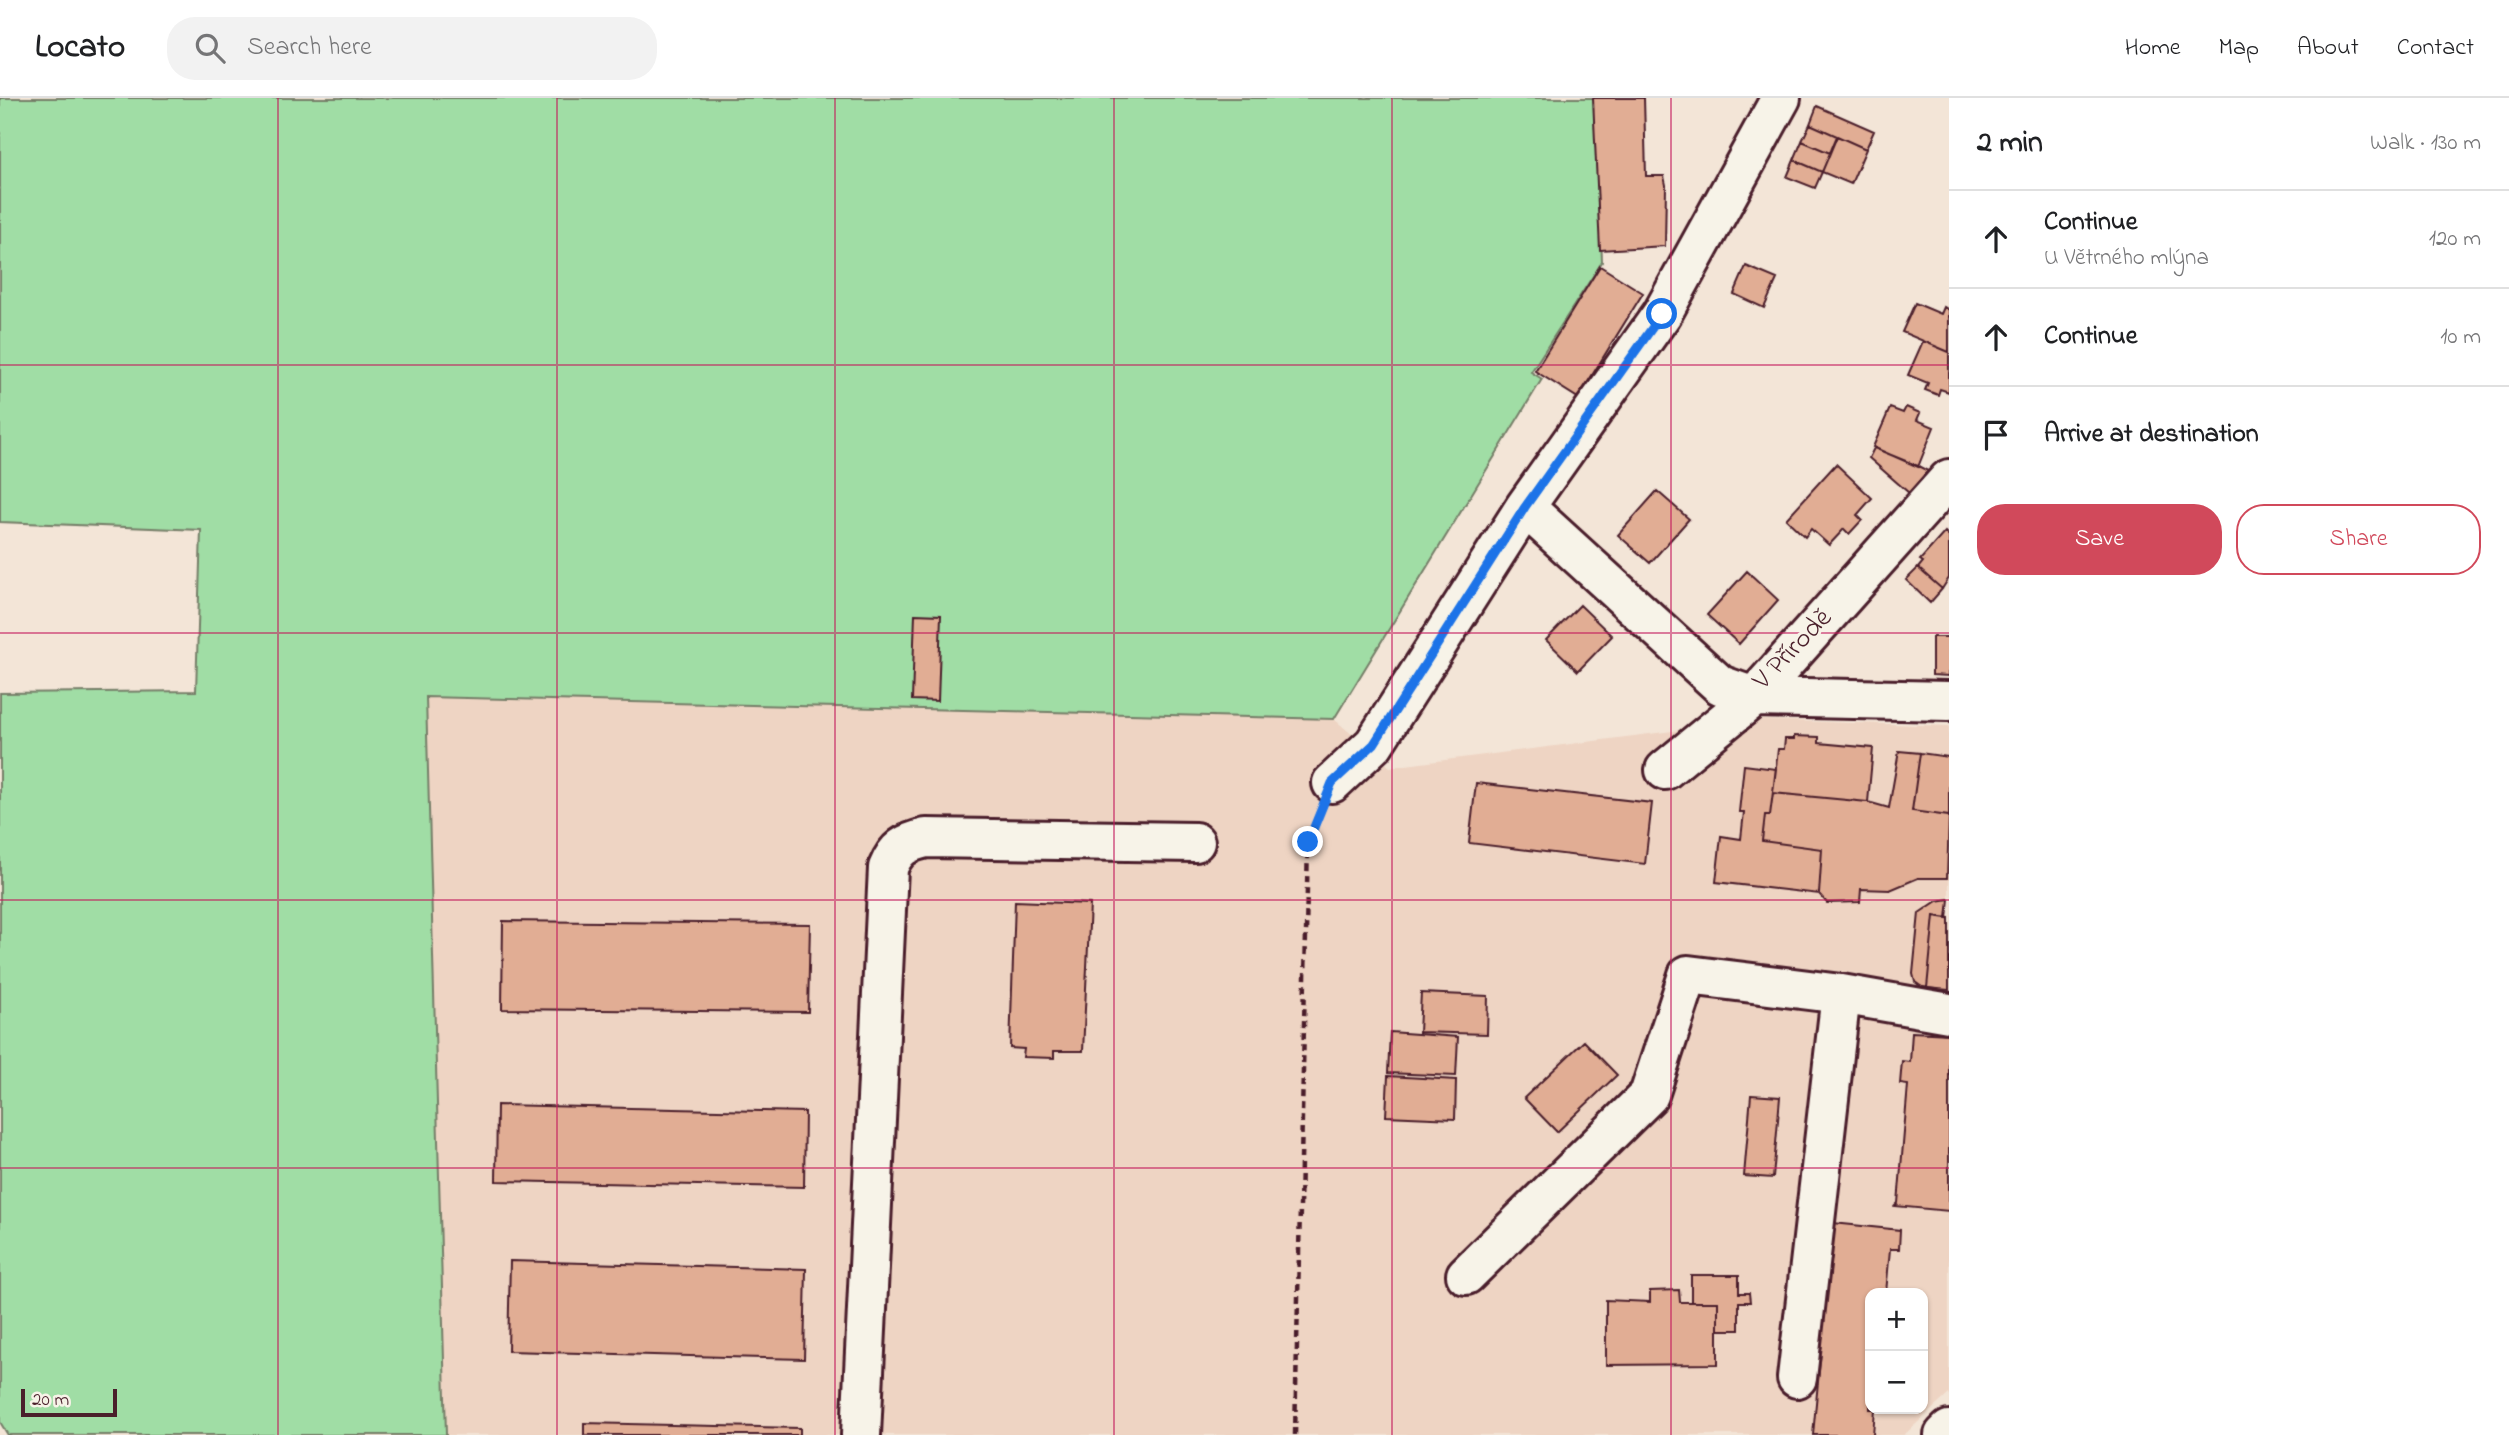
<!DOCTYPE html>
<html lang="en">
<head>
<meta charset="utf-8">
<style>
  body { margin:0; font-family:"Indie Flower",sans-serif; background:#f2f2f2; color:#202124 }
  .controls { position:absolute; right:21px; bottom:21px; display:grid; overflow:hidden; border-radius:14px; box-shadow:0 2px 5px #0004 }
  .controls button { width:63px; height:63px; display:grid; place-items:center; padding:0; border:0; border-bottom:2px solid #e0e0e0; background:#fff; color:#202124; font:35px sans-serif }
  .scale { position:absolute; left:21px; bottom:18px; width:96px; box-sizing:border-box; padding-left:7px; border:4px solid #4a1f2b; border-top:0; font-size:19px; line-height:24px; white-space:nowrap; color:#4a1f2b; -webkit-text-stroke:5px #f7f3e8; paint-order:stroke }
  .stop { position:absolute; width:21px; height:21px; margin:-16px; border:5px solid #1a73e8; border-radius:50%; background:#fff }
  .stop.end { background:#1a73e8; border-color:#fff; box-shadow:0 2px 7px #0008 }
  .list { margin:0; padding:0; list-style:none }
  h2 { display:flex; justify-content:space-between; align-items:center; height:91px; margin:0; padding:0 28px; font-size:30px }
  h2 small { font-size:23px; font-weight:400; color:#757577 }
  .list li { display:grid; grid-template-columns:46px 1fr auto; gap:21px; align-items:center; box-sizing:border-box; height:98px; padding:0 28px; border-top:2px solid #e0e0e0 }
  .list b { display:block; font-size:26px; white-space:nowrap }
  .list p { margin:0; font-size:23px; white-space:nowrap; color:#757577 }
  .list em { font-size:23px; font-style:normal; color:#757577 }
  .actions { display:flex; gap:14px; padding:21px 28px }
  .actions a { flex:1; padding:16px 0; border:2px solid #d1495b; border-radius:28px; text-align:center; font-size:24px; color:#d1495b }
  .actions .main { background:#d1495b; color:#fff }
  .icon { flex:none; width:38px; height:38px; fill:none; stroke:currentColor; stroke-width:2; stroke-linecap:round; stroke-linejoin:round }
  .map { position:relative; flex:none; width:1949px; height:1337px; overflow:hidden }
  header { display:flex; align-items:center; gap:42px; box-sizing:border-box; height:98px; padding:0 35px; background:#fff; border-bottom:2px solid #e0e0e0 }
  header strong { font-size:33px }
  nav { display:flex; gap:38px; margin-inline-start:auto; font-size:24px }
  .search { width:490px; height:63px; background:#f2f2f2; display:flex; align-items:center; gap:18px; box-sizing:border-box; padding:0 24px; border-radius:28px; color:#757577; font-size:26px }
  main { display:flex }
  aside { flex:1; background:#fff }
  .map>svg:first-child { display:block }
  .built { fill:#eed4c3; fill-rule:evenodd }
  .green { fill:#a0dda5; stroke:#757e68; stroke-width:2 }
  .building { fill:#e1ad94; stroke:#4a1f2b; stroke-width:2 }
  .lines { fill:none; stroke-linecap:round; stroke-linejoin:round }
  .minor-casing { stroke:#4a1f2b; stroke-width:44 }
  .path { stroke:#4a1f2b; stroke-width:4.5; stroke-dasharray:7 5; stroke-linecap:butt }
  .minor { stroke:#f7f3e8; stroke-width:38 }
  .route { stroke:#1a73e8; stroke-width:9 }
  .grid { fill:none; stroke:#c2185b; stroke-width:2; stroke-opacity:0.55 }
  .labels { text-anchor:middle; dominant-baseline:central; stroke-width:6; stroke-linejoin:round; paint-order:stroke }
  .street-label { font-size:28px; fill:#4a1f2b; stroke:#f7f3e8 }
</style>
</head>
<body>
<header>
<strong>Locato</strong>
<div class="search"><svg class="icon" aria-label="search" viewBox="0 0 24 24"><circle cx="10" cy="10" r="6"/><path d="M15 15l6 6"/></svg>Search here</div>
<nav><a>Home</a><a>Map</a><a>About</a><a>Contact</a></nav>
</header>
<main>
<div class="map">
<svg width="1949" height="1337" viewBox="0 0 1949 1337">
  <rect width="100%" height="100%" fill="#f3e5d7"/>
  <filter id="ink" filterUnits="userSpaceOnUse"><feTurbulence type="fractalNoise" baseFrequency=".0143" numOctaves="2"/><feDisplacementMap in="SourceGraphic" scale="14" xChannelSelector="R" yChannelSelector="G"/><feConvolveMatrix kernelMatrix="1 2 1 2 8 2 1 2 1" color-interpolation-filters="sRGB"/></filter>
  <g filter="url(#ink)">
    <path class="built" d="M426 599 1334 621 1390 669 1759 622 1949 628V1296L1904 1337H446ZM1870 1195H1923V1311H1870Z"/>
    <path class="green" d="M0 0H1596L1602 164 1531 274 1542 281 1334 621 426 599 446 1337H8L0 1324V595L196 593 201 432 0 424Z"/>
    <path class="building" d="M1593 0H1644L1646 78H1664L1666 87 1665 148 1600 152Z
      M1817 8 1874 33 1866 51 1810 26Z
      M1810 26 1837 38 1830 55 1802 43Z
      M1837 38 1866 51 1851 86 1822 74Z
      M1802 43 1830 55 1822 74 1794 62Z
      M1794 62 1822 74 1815 90 1787 79Z
      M1600 168 1643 195 1578 300 1535 273Z
      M1746 168 1777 181 1764 210 1734 196Z
      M1915 205 1941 216 1944 209 1949 212V254L1902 234Z
      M1923 243 1949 254V294L1940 291 1938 297 1925 292 1928 285 1908 277Z
      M1906 309 1920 315 1917 322 1934 329 1918 369 1873 349 1890 310 1903 315Z
      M1874 350 1918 368 1928 373 1909 395 1869 360Z
      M1836 366 1872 400 1857 417 1862 422 1849 436 1844 431 1829 447 1811 431 1805 439 1786 421Z
      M1657 393 1689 421 1650 465 1618 437Z
      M1945 434 1949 438V480L1942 491 1918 470 1923 464 1920 462Z
      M1918 470 1942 491 1930 505 1906 482Z
      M1747 473 1778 502 1739 546 1707 517Z
      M1580 507 1612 538 1578 573 1546 542Z
      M915 516 941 517 938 603 912 602Z
      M1932 539H1949V578L1932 577Z
      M1794 638 1819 639V645L1873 650 1868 704 1773 695 1778 651H1784L1785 641H1794Z
      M1899 653 1920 655 1912 713 1949 718 1947 780H1918L1890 792 1861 791 1860 804 1827 805 1819 796 1822 751 1762 743 1765 717H1770L1773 695 1868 704 1889 710Z
      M1920 655 1949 659V718L1912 713Z
      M1744 667 1776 671 1770 717H1765L1762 743 1822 751 1819 796 1716 784 1721 738 1741 741 1744 714H1739Z
      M1476 685 1652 705 1645 766 1469 745Z
      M1949 801 1947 820 1934 818 1927 890 1922 889 1915 884 1913 876 1919 815 1937 803Z
      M1015 803 1090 806 1083 953H1054V960L1023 959 1024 951 1010 950Z
      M1934 818 1949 820V892L1927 890Z
      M503 823 810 826 808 914 502 911Z
      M1421 895 1488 898 1487 936 1419 934Z
      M1390 934 1458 939 1456 978 1388 975Z
      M1912 934 1949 936V1113L1895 1108 1898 1105 1908 987 1900 986 1902 963 1910 964Z
      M1584 943 1617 977 1557 1034 1524 1000Z
      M1388 978 1456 982 1455 1021 1386 1018Z
      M1751 997 1780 999 1773 1080 1744 1078Z
      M497 1007 805 1014 804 1089 496 1083Z
      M1833 1125 1900 1132 1899 1151H1890L1886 1195H1870V1311H1875L1873 1337H1813Z
      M510 1163 806 1171 804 1261 508 1253Z
      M1691 1177H1739V1195H1749L1750 1204H1739V1232H1718V1204H1691Z
      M1679 1192 1680 1204H1718V1266L1606 1267V1202L1650 1204V1193Z
      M584 1325 800 1330V1337H584Z"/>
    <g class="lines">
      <defs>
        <path id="minor" d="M1525 409 1720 587 1754 599 1949 603
          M1665 672 1754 599 1949 381
          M1332 685 1374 646 1525 409 1662 216 1781 0
          M1466 1177 1649 997 1688 877 1841 896
          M1797 1280 1841 896 1949 915
          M861 1337 888 770C896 750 905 745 926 740L1195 744
          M1944 1337 1949 1332"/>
      </defs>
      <use href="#minor" class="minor-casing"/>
      <path class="path" d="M1295 1337 1308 744 1319 715"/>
      <use href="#minor" class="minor"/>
    </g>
  </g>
  <g class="lines" filter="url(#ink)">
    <path class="route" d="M1308 744 1332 685 1374 646 1525 409 1662 216"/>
  </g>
  <path class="grid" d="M278 0V1337M557 0V1337M835 0V1337M1114 0V1337M1392 0V1337M1671 0V1337M0 267H1949M0 535H1949M0 802H1949M0 1070H1949"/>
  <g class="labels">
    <g class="street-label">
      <text transform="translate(1793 552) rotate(-46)">V Přírodě</text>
    </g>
  </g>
</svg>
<div class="controls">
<button>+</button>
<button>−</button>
</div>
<div class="scale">20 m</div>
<div class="stop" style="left:1662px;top:216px"></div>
<div class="stop end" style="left:1308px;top:744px"></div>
</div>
<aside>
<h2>2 min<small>Walk · 130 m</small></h2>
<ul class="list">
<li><svg class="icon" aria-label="ahead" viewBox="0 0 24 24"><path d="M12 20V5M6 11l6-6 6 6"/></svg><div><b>Continue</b><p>U Větrného mlýna</p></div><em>120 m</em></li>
<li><svg class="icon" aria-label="ahead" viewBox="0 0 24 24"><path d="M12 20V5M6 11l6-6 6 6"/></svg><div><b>Continue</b></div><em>10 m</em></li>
<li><svg class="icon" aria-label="arrive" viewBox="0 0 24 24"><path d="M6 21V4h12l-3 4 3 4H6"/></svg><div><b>Arrive at destination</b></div></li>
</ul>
<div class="actions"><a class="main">Save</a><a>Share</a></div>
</aside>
</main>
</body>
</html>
